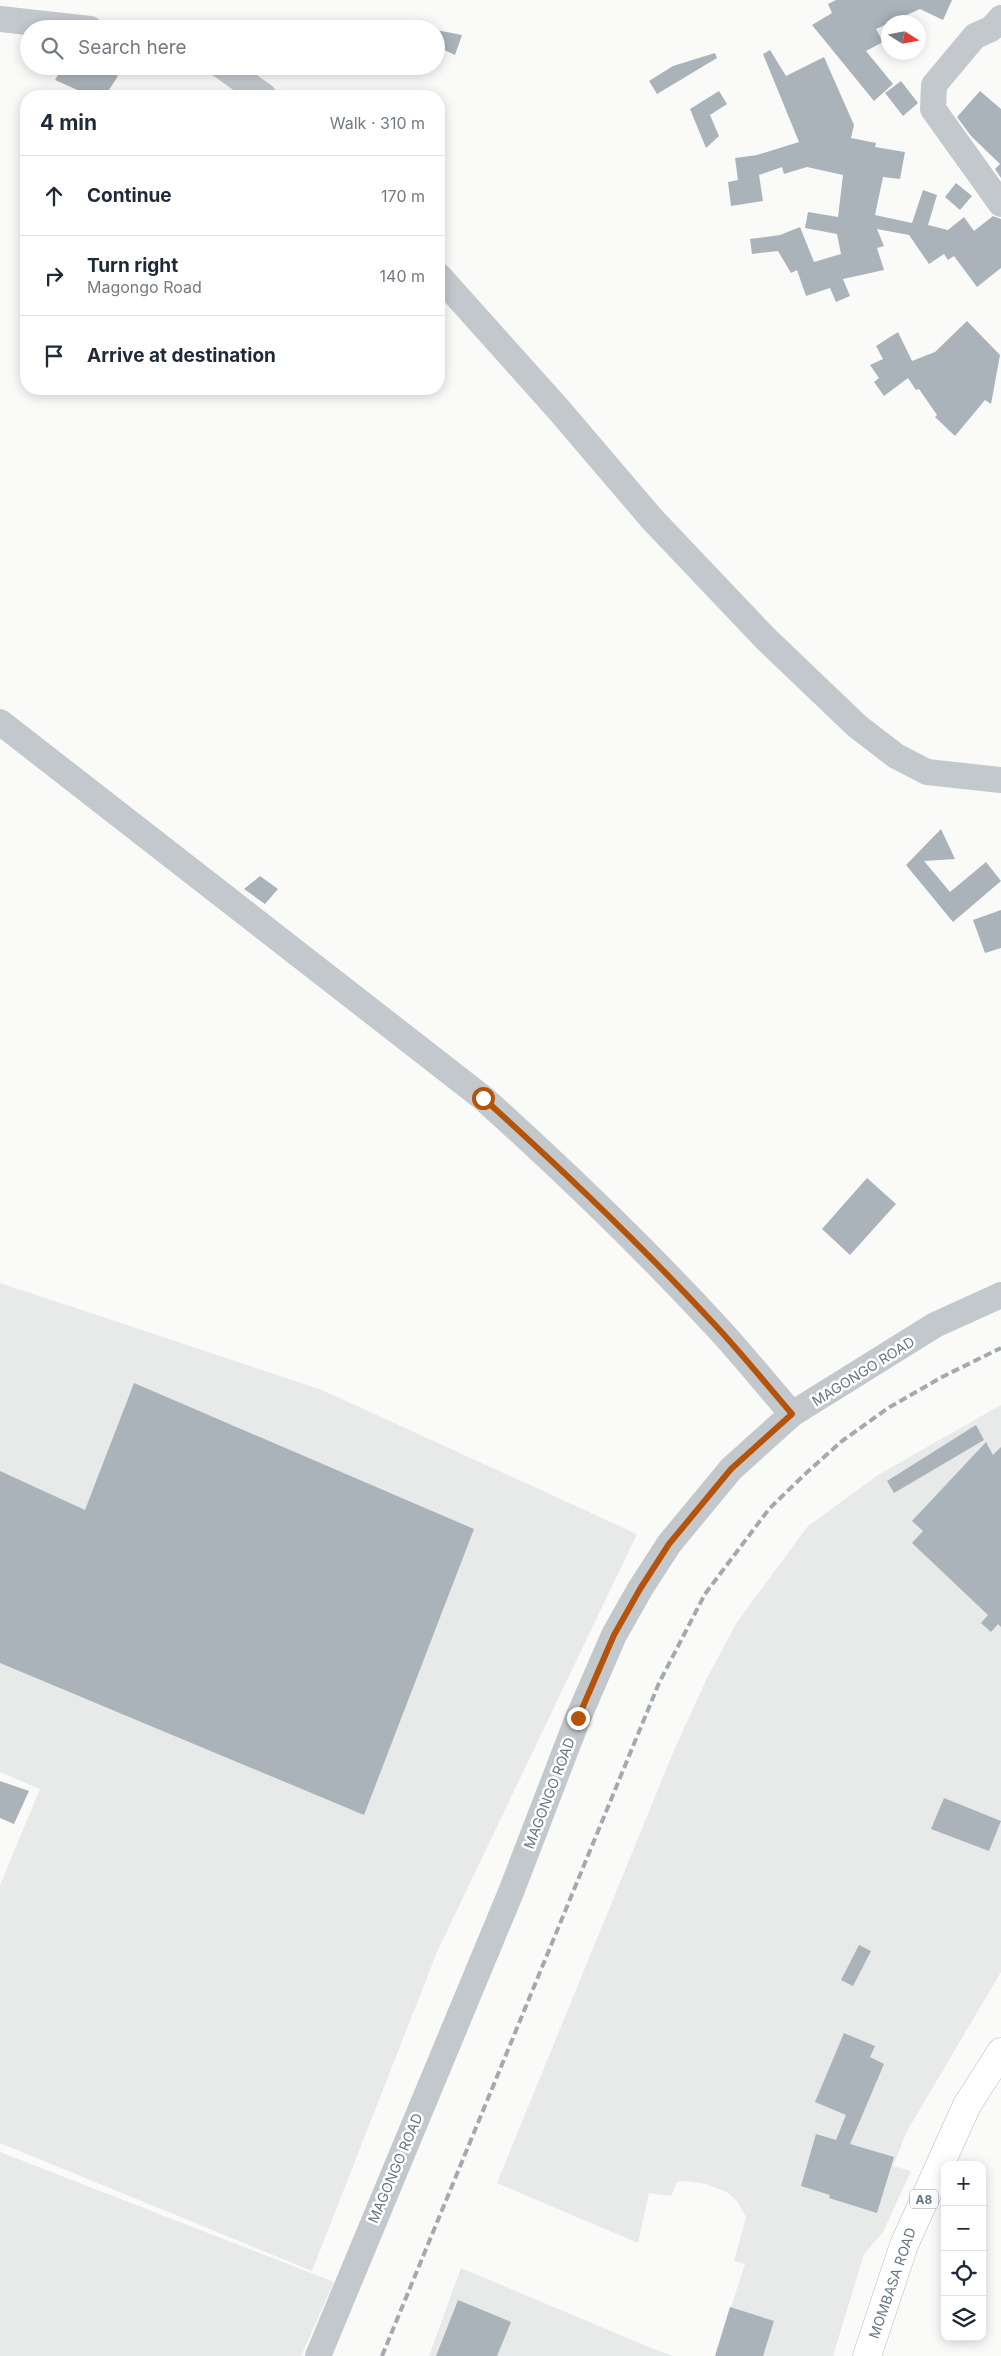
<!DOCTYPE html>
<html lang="en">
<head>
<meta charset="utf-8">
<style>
  body { margin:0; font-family:Inter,sans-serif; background:#f2f2f3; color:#1f2937 }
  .controls { position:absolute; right:15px; bottom:15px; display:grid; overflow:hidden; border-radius:10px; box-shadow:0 2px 12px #0003 }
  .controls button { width:45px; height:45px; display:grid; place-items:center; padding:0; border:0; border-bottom:1px solid #e0e1e3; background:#fff; color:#1f2937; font:25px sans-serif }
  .compass { position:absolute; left:881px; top:15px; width:45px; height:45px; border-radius:50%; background:#fff; box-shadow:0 2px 12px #0003; rotate:101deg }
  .stop { position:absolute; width:15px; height:15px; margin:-11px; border:4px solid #b45309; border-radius:50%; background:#fff }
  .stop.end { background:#b45309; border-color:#fff; box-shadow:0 1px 5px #0008 }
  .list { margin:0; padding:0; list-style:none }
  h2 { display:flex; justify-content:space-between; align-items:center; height:65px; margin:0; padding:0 20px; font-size:21px }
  h2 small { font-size:16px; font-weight:400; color:#747a83 }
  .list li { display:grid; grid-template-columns:32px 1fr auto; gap:15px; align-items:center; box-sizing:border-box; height:80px; padding:0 20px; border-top:1px solid #e0e1e3 }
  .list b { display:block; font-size:19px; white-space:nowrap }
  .list p { margin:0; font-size:16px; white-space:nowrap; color:#747a83 }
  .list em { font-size:16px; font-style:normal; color:#747a83 }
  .icon { flex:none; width:28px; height:28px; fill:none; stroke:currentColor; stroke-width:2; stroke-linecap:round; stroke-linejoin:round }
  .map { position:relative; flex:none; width:1001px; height:2356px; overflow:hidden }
  .search { position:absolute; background:#fff; box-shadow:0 2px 12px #0003; left:20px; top:20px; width:425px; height:55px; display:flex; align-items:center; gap:12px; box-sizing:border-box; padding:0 18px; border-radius:28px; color:#747a83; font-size:19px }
  .panel { position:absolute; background:#fff; box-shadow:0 2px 12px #0003; left:20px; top:90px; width:425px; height:305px; border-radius:20px }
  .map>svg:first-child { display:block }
  .built { fill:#e8e9e9 }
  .building { fill:#aab3b9 }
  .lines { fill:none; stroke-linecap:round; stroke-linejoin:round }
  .highway-casing { stroke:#b4b9bd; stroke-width:29 }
  .minor { stroke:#c3c8cc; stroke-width:26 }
  .highway { stroke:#fff; stroke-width:28 }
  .rail { stroke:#a2aab0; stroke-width:4; stroke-dasharray:8 4; stroke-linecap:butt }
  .route { stroke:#b45309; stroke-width:6 }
  .labels { text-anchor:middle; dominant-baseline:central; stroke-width:5; stroke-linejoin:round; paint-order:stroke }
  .shield { fill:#fff; stroke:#939fa8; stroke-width:1 }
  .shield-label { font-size:12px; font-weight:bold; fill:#657683 }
  .street-label { font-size:14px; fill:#657683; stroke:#fff }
</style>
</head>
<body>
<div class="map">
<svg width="1001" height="2356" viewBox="0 0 1001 2356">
  <rect width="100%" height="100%" fill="#fafaf8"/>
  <path class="built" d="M0 1283 322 1390 637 1534 437 1952 312 2271 0 2143V1885L40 1789 0 1772Z
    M1001 1405V1972L907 2131 893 2166 911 2171 883 2232 864 2254 833 2356H715L745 2264 734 2261 746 2217 737 2201 727 2192 705 2184 687 2181 677 2182 671 2196 649 2193 638 2243 497 2183 675 1748 707 1678 737 1622 808 1526 878 1475Z
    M0 2152 334 2282 301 2356H0Z
    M461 2268 651 2348 673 2356H429Z"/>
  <path class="building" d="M836 0H952L943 20 920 9 876 29 883 42 866 51 893 84 874 101 812 25 832 13 828 4Z
    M436 30 462 35 455 55 436 46Z
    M770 50 786 76 824 57 854 125 851 138 876 143 875 147 905 152 900 179 883 177 875 215 912 223 923 190 937 195 928 225 948 230 964 217 974 231 993 216 1001 219V268L977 287 954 256 948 260 944 254 929 264 909 235 877 229 884 246 877 248 884 270 843 279 850 296 836 302 830 288 806 296 797 270 791 273 778 251 752 254 750 239 780 235 800 227 814 262 841 254 837 234 805 228 808 212 838 217 843 175 807 167 784 174 782 167 759 175 763 201 731 206 728 182 738 180 735 158 757 155 799 142 763 54Z
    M715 53 717 58 657 94 649 81 673 66Z
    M64 66H96L118 76 105 96H91L55 80Z
    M901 81 918 103 903 116 885 93Z
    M719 91 727 104 710 115 719 136 706 148 690 109Z
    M980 91 1001 109V178L995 169 1000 164 971 136 957 117Z
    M956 183 972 196 960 210 945 197Z
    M967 321 1000 355 991 404 985 400 955 436 935 417 937 415 919 389 916 390 908 378 884 396 874 382 879 378 870 365 883 359 876 346 898 332 912 361 935 352Z
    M941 829 955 859 924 861 950 892 986 862 1001 881 953 922 906 865Z
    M260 876 278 889 265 904 244 889Z
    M1001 910V948L985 953 973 920Z
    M867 1178 896 1204 850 1255 822 1229Z
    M134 1383 474 1529 364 1815 0 1663V1471L85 1510Z
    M976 1425 984 1440 894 1493 887 1481Z
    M986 1442 993 1455 1001 1447V1627L998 1624 991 1632 981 1623 988 1615 912 1543 923 1531 912 1521Z
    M0 1781 29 1791 14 1824 0 1818Z
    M944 1798 1001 1821 989 1851 931 1829Z
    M859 1945 871 1951 853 1986 841 1980Z
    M844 2033 875 2046 870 2057 884 2064 850 2144 894 2157 877 2213 829 2198 830 2195 801 2186 816 2134 836 2140 846 2115 815 2102Z
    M458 2300 511 2322 497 2356H436Z
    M730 2307 774 2321 763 2356H715Z"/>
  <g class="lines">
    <defs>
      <path id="highway" d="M867 2356 904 2245 967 2105 1001 2052"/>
    </defs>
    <use href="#highway" class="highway-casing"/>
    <path class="minor" d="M1001 18 991 29 975 36 934 85 933 109 1001 204
      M0 19 90 29
      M222 66 264 96
      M439 276 559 410 652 519 766 639 857 726 896 756 927 772 1001 780
      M0 722 483 1098C564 1171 642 1246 716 1326 742 1354 767 1385 792 1414
      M318 2356 511 1892 578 1718 614 1635 640 1589 669 1544 731 1469 792 1414 935 1325 1001 1295"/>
    <use href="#highway" class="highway"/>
    <path class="rail" d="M382 2356 659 1683 705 1594 769 1509 804 1475 842 1441 888 1408 942 1377 1001 1348"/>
  </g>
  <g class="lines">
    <path class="route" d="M483 1098C564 1171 642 1246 716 1326 742 1354 767 1385 792 1414L731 1469 669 1544 640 1589 614 1635 578 1718"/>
  </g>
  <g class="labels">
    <rect class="shield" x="910" y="2189.5" width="28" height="19" rx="4"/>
    <g class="shield-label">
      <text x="924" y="2199">A8</text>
    </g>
    <g class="street-label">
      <text transform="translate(863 1371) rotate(-32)">MAGONGO ROAD</text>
      <text transform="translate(549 1793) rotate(-69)">MAGONGO ROAD</text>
      <text transform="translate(395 2168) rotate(-67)">MAGONGO ROAD</text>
      <text transform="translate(892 2283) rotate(-71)">MOMBASA ROAD</text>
    </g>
  </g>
</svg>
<div class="controls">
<button>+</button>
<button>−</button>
<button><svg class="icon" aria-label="locate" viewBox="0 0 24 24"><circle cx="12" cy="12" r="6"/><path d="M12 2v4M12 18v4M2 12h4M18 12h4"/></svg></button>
<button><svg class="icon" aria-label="layers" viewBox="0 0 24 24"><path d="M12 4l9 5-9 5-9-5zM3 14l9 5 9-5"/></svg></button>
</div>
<svg class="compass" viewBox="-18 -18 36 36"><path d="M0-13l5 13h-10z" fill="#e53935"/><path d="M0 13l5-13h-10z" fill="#747a83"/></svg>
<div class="stop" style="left:483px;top:1098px"></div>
<div class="stop end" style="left:578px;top:1718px"></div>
<div class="search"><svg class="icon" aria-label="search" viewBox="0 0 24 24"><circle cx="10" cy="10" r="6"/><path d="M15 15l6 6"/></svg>Search here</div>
<section class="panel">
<h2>4 min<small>Walk · 310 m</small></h2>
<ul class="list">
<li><svg class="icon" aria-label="ahead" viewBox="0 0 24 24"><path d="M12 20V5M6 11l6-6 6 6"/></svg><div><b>Continue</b></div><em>170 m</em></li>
<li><svg class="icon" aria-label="right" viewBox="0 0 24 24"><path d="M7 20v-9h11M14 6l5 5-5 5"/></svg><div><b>Turn right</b><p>Magongo Road</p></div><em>140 m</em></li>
<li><svg class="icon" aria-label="arrive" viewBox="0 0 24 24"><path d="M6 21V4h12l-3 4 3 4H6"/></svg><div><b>Arrive at destination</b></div></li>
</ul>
</section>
</div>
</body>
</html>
